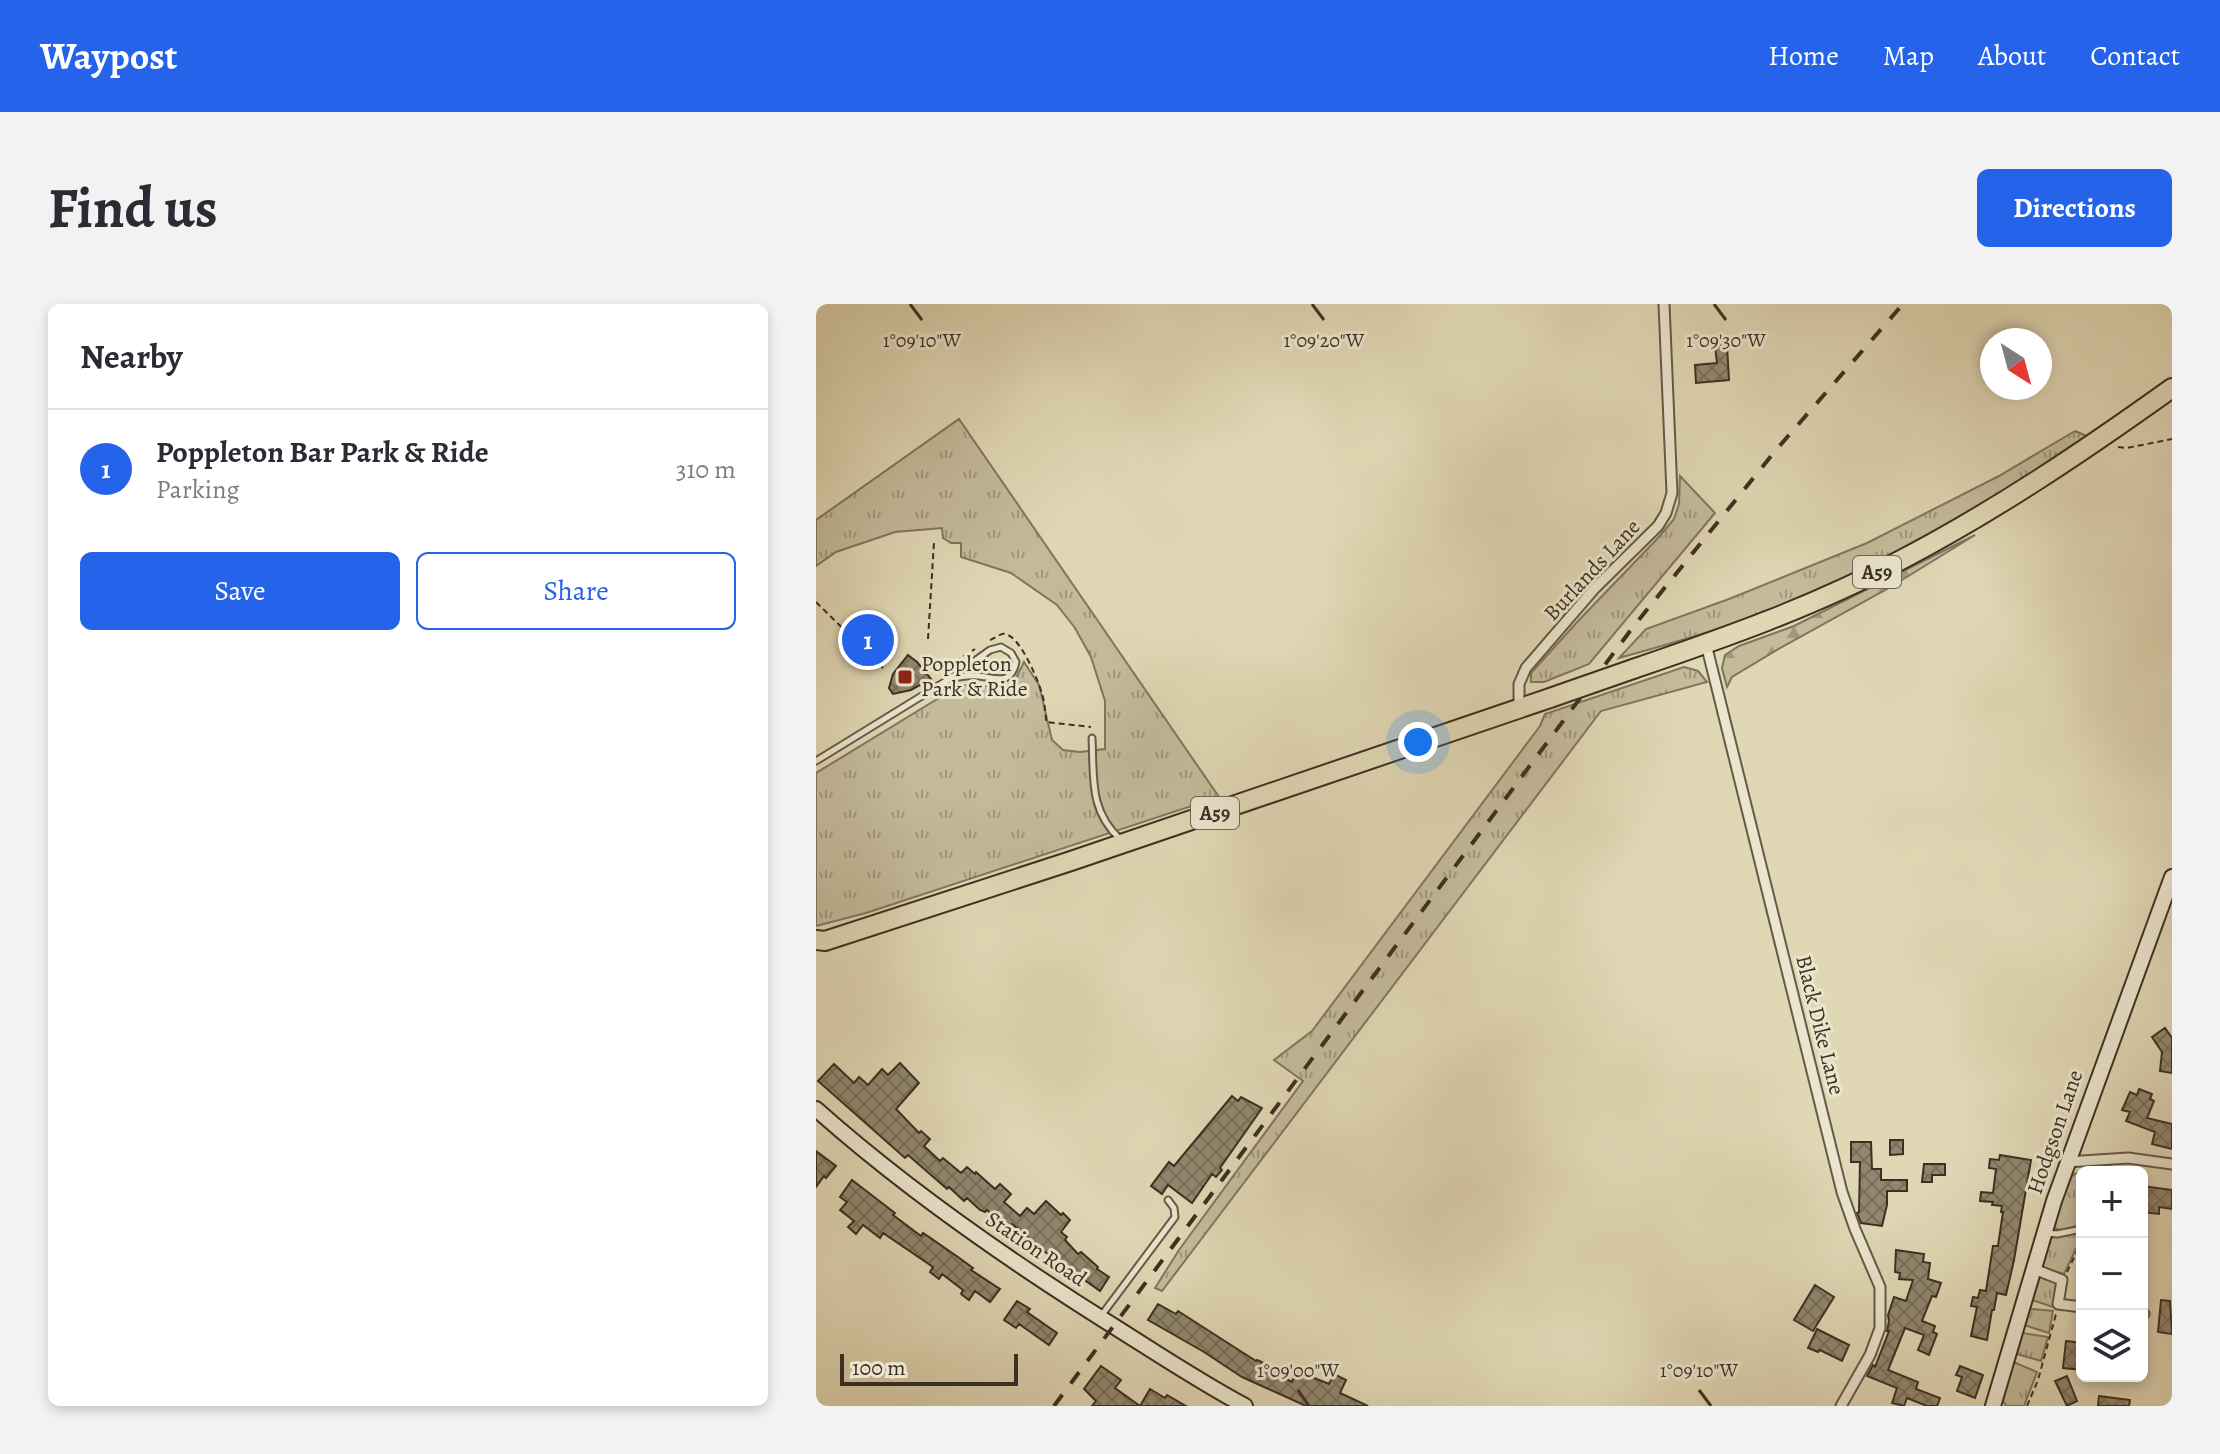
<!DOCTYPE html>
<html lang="en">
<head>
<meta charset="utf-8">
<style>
  body { margin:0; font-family:Alegreya,serif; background:#f2f2f3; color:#2b2b33 }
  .controls { position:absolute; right:24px; bottom:24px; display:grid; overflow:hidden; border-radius:12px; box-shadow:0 4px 12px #0003 }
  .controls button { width:72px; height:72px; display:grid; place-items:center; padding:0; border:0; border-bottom:2px solid #e1e1e2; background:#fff; color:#2b2b33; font:40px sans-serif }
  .compass { position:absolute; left:1164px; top:24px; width:72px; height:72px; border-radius:50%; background:#fff; box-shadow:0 4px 12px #0003; rotate:144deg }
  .scale { position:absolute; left:24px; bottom:20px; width:178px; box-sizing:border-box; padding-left:8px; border:4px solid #3c3022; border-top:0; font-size:22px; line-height:28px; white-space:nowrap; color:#3c3022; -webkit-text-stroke:6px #ebe5ce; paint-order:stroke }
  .you { position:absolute; left:602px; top:438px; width:28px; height:28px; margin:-20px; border:6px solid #fff; border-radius:50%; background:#1a73e8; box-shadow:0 0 0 12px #1a73e833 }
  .badge { display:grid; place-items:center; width:52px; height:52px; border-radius:50%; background:#2563eb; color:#fff; font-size:26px; font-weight:700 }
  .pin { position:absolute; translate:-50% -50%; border:4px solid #fff; box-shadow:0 2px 8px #0006 }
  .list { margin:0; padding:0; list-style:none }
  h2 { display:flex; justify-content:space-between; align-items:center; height:104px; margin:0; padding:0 32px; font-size:34px }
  h2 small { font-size:26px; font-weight:400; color:#7c7c81 }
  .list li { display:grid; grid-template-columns:52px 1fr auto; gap:24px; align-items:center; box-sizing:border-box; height:120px; padding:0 32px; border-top:2px solid #e1e1e2 }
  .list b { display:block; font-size:30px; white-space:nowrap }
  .list p { margin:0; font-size:26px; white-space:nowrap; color:#7c7c81 }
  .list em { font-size:26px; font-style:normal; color:#7c7c81 }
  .actions { display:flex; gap:16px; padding:24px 32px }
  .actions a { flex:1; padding:18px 0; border:2px solid #2563eb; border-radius:12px; text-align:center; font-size:28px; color:#2563eb }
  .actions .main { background:#2563eb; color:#fff }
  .icon { flex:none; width:44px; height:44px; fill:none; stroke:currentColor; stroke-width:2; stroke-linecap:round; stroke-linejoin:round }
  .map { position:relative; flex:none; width:1356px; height:1102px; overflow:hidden; border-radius:12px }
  header { display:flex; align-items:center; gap:48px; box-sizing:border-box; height:112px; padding:0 40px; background:#2563eb; color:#fff }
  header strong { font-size:38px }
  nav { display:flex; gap:44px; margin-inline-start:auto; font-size:28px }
  .intro { display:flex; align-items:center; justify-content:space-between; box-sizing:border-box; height:192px; padding:0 48px }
  h1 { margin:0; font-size:56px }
  .button { padding:20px 36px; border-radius:12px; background:#2563eb; color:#fff; font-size:28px; font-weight:700 }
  main { display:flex; gap:48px; padding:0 48px }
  aside { flex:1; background:#fff; border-radius:12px; box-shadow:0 4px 12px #0003 }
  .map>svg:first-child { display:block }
  .grass { fill:url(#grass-tufts); stroke:#80765e; stroke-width:2 }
  .forest { fill:url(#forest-firs); stroke:#80765e; stroke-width:2 }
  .building { fill:url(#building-cross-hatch); stroke:#3c3022; stroke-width:2 }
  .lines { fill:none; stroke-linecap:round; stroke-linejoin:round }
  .lane-casing { stroke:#655a46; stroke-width:9 }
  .street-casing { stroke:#655a46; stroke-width:13 }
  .secondary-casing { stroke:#3c3022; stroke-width:18 }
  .highway-casing { stroke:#3c3022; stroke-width:22 }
  .path { stroke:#3c3022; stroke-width:2; stroke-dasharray:6 4; stroke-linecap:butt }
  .lane { stroke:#ebe5ce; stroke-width:5 }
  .street { stroke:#ebe5ce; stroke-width:9 }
  .secondary { stroke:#ebe5ce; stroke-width:14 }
  .highway { stroke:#e0d7b4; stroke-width:18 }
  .rail { stroke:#3c3022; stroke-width:4; stroke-dasharray:14 14; stroke-linecap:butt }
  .highway-bridge-casing { stroke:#3c3022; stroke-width:22; stroke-linecap:butt }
  .highway-bridge { stroke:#e0d7b4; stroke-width:18 }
  .ticks { fill:none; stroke:#3c3022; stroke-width:3 }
  .poi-dot { fill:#8f2418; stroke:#ebe5ce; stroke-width:3 }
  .labels { text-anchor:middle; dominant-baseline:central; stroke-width:6; stroke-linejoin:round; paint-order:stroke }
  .shield { fill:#ebe5ce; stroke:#706656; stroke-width:2 }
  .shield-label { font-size:20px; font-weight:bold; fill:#3c3022 }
  .street-label { font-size:22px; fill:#3c3022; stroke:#ebe5ce }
  .poi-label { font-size:22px; fill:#3c3022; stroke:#ebe5ce; text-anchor:start }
  .ticks-label { font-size:20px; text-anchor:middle; fill:#3c3022; stroke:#ebe5ce; stroke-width:6; stroke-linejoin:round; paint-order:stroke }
</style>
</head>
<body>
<header>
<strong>Waypost</strong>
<nav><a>Home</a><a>Map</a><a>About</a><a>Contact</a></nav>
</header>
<div class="intro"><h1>Find us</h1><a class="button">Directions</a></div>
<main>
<aside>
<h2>Nearby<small></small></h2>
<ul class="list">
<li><span class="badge">1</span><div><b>Poppleton Bar Park &amp; Ride</b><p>Parking</p></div><em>310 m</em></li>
</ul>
<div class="actions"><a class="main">Save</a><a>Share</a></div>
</aside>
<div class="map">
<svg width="1356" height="1102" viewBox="0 0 1356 1102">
  <defs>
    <pattern id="grass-tufts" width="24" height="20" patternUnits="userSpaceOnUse" patternTransform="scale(2)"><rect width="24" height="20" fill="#c4bb9b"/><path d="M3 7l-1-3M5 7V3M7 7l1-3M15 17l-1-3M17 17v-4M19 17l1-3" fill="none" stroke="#a0987e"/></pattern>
    <pattern id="forest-firs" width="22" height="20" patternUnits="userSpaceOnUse" patternTransform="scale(2)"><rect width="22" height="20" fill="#c4bb9b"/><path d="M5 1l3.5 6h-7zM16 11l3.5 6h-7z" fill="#a0987e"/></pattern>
    <pattern id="building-cross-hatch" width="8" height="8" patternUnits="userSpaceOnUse" patternTransform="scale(2)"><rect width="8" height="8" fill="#91876e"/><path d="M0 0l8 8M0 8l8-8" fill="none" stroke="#786f5a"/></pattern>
  </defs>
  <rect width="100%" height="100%" fill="#e0d7b4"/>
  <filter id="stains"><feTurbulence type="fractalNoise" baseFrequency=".0025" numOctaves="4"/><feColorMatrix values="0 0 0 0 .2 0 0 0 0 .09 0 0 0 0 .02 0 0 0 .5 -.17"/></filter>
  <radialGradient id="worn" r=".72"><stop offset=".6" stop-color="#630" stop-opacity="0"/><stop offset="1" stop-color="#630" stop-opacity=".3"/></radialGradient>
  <path class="grass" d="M143 115 403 493 50 609 0 622V469L141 383 155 380 188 385 199 376 208 358 223 381 236 436 247 446 264 448 289 445V397L275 353 259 324 241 301 195 269 145 253V239H135L127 234 126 224 79 228 20 248 0 262V216Z
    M1259 127 1273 133C1165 204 1053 269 931 315 890 330 846 342 803 354L830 325 913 295 1051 239 1183 172Z
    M864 172 899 209 773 360 728 378H715V369L763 316 842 234 858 215 863 200Z
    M868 363 882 367 891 378 785 407 371 954 346 987 339 984 363 946 487 777 458 756 496 727 724 422 729 410Z
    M1295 862 1294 868H1266V920L1246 927 1236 923 1254 873 1266 866Z
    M1261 929H1266V932L1248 970 1231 965 1225 961 1233 934Z
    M1224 971 1242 978 1243 984 1237 1003 1216 996Z
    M1217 1005 1237 1007 1233 1029 1211 1022 1208 1018 1212 1006Z
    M1206 1029 1232 1033 1225 1057 1201 1050Z
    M1196 1059H1200L1221 1068 1208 1102H1190L1186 1095Z"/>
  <path class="forest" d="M1159 231 1073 284 964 344 916 373 911 383 906 364 909 351 923 342 978 322Z"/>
  <path class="building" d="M911 41 913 76 880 79 879 61 901 59 899 42Z
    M92 351 101 358 115 375 95 386 77 390 73 384 77 370Z
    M1349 724 1356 734V769L1344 767 1346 748 1336 733Z
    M84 759 103 779 80 805 103 829 105 827 114 835 108 842 124 857 127 854 145 869 151 863 159 870 160 868 179 885 184 880 195 890 188 898 204 912 211 904 218 910 230 897 245 911 247 909 254 916 245 928 251 933 249 936 262 950 265 948 282 963 281 965 293 973 284 987 253 965 252 966 235 950 234 952 196 920 192 925 171 906 169 908 164 906 151 894 148 897 133 883 131 885 92 851 89 854 2 777 18 760 38 779 43 773 52 781 66 765 72 771Z
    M1323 785 1336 790 1334 795 1338 797 1331 814 1356 820V845L1336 840 1339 828 1310 817 1314 808 1306 806 1314 788 1321 791Z
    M416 792 422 797 425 793 446 804 404 864 406 866 400 873 396 870 376 899 352 881 346 890 335 882 353 858 358 862Z
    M1074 836H1087V850L1074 851Z
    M1035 838H1055L1056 865H1065V876H1091V887H1071V901L1066 922 1045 919 1041 909 1043 908 1044 858H1035Z
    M0 847 20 862 10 874 8 872 0 883Z
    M1184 851 1215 856 1198 956 1190 991 1181 989 1178 1006H1176L1171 1036 1155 1032 1161 1003 1155 1002 1157 993 1162 994 1164 986 1170 987 1177 942H1182L1187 908H1185L1186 902 1176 901 1177 898 1164 897 1165 888 1177 889 1180 865 1173 864 1174 855 1183 856Z
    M1108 860H1129V871H1116V878H1106Z
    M36 876 79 909 77 911 105 932 107 929 142 953 157 964 155 966 184 985 174 998 159 987 153 996 145 990 147 986 126 970 123 975 114 968 117 963 67 929 64 934 47 921 40 930 32 923 38 917 24 906 31 898 24 893Z
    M1326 882 1356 886V905L1343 903V910L1326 908Z
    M1080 946 1108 950 1107 958 1114 959 1112 975 1125 979 1120 993 1116 992 1106 1017 1119 1022 1117 1028 1121 1030 1113 1051 1102 1046 1108 1031 1089 1024 1072 1066 1102 1078 1100 1085 1124 1094 1121 1102H1111L1091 1094 1088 1102 1076 1099 1081 1084 1051 1072 1057 1061 1059 1063 1073 1027H1071L1073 1017 1072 1011 1078 993 1090 997 1097 976 1083 975 1084 969 1079 968Z
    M999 981 1018 993 997 1027 978 1016Z
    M1345 996 1354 997 1356 1030 1342 1028Z
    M201 997 214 1005 211 1008 241 1029 233 1041 203 1020 200 1024 188 1016Z
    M342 1000 360 1010 362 1007 440 1057 441 1056 457 1063 455 1067 476 1078 481 1067 513 1080 518 1070 530 1076 524 1089 552 1102H490L426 1073 388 1048 332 1016Z
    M1001 1025 1033 1041 1026 1057 1004 1046 1002 1048 992 1044Z
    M1250 1037 1266 1039V1066L1247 1064Z
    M285 1062 305 1076 299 1084 324 1102H276L280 1097 268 1085Z
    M1144 1062 1167 1071 1159 1094 1141 1087 1146 1073 1140 1071Z
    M1251 1072 1261 1097 1251 1102 1239 1077Z
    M334 1085 349 1094 351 1091 370 1102H324Z
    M1283 1092 1314 1096 1313 1102H1282Z"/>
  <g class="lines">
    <defs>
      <path id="lane" d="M276 434C278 475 273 507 305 536
        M0 457 135 374 174 346 185 343 195 349 200 358C195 382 180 374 163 372 154 371 144 373 135 374
        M1230 929 1241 930 1266 925
        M285 1012 359 913 358 904 352 896"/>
      <path id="street" d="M890 340 1026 888 1039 925 1064 983V1024L1054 1051 1025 1102
        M703 404V380L710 364 779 284 842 222 850 209 856 189 848 0
        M1251 858 1312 854 1356 860
        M1218 965 1246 976 1242 1000 1266 1003
        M1326 1010H1328"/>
      <path id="secondary" d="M0 805C92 887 195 958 299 1023 342 1050 384 1078 429 1102
        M1177 1102 1238 897 1356 573"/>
      <path id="highway" d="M817 365C908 334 999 302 1083 257 1179 207 1268 147 1356 84
        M0 636 9 637 255 557 734 394"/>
    </defs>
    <use href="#lane" class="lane-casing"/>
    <use href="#street" class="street-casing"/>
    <use href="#secondary" class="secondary-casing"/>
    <use href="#highway" class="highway-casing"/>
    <path class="path" d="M1302 143 1311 144 1356 135
      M0 298 67 364
      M112 335 118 238
      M174 336C175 336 185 330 186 330 203 326 226 384 228 398 229 405 230 411 230 418L275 423
      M122 368 159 345
      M1251 968 1266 937
      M1211 1102 1222 1076 1240 1010"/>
    <use href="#lane" class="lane"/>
    <use href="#street" class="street"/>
    <use href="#secondary" class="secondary"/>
    <use href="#highway" class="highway"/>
    <path class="rail" d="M238 1102 817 323 960 146 1087 0"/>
    <defs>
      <path id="highway-bridge" d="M734 394 817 365"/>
    </defs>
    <use href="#highway-bridge" class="highway-bridge-casing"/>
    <use href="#highway-bridge" class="highway-bridge"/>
  </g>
  <path class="ticks" d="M94 0 106 16M496 0 508 16M898 0 910 16M482 1086 493 1102M883 1086 895 1102"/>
  <rect class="poi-dot" x="81" y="365" width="16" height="16" rx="4"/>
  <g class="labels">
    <g class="shield">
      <rect x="1037" y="252" width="48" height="32" rx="6"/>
      <rect x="375" y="493" width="48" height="32" rx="6"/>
    </g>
    <g class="shield-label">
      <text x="1061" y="268">A59</text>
      <text x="399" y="509">A59</text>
    </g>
    <g class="street-label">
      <text transform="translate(776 266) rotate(-47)">Burlands Lane</text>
      <text transform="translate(1004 721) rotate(76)">Black Dike Lane</text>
      <text transform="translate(1239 828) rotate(-71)">Hodgson Lane</text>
      <text transform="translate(220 945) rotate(34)">Station Road</text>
    </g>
    <g class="poi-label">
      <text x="105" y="360">Poppleton<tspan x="105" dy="25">Park &amp; Ride</tspan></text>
    </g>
  </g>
  <g class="ticks-label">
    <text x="106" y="43">1°09'10"W</text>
    <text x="508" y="43">1°09'20"W</text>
    <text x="910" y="43">1°09'30"W</text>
    <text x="482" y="1073">1°09'00"W</text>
    <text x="883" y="1073">1°09'10"W</text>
  </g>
  <rect width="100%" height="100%" filter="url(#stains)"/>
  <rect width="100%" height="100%" fill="url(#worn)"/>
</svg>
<div class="controls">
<button>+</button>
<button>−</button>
<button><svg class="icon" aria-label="layers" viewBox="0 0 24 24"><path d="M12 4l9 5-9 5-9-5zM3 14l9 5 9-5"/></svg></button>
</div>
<svg class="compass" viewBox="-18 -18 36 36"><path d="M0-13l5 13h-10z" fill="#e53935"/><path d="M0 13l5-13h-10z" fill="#7c7c81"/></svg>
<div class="scale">100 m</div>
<div class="you"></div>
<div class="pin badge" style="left:52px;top:336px">1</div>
</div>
</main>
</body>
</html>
